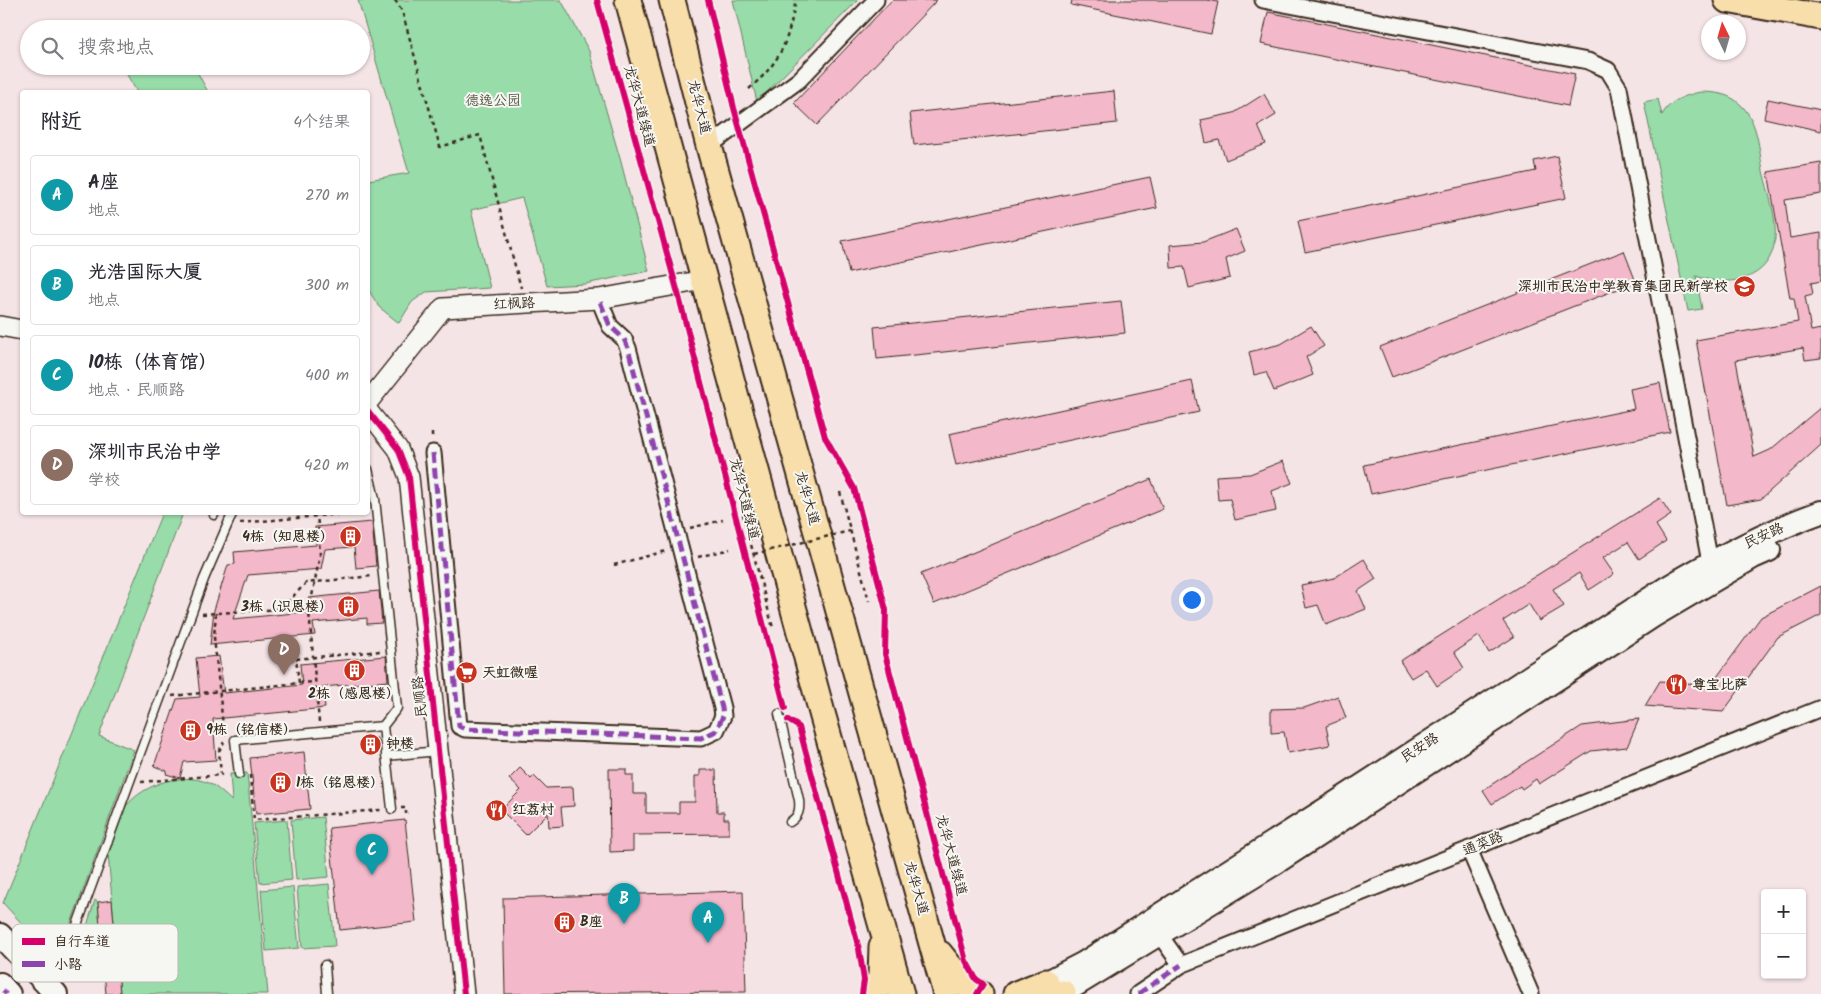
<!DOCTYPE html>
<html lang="zh">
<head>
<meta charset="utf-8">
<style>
  body { margin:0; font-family:Kalam,"LXGW WenKai TC",sans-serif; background:#f2f2f3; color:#2b2b33 }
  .controls { position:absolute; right:15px; bottom:15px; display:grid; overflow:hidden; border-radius:5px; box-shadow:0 1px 4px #0004 }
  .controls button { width:45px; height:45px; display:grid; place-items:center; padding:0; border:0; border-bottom:1px solid #e1e1e2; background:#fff; color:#2b2b33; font:25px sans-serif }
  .compass { position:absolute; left:1701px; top:15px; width:45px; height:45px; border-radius:50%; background:#fff; box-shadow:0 1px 4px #0004; rotate:355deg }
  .you { position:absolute; left:1191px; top:599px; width:18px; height:18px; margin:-12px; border:4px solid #fff; border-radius:50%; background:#1a73e8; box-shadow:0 0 0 8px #1a73e833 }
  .badge { display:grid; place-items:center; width:32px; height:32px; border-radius:50%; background:#ea580c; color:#fff; font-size:16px; font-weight:700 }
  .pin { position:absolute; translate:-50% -41px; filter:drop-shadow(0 1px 2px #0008) }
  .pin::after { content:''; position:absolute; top:26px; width:18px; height:15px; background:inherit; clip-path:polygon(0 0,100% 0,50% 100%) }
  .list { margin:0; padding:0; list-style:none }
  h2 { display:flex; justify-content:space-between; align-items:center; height:65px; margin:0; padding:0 20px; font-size:21px }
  h2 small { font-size:16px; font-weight:400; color:#7c7c81 }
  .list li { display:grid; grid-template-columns:32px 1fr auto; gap:15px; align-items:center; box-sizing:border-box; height:80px; margin:0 10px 10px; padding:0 10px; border:1px solid #e1e1e2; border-radius:5px }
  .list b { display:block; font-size:19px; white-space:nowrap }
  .list p { margin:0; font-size:16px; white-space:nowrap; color:#7c7c81 }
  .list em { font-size:16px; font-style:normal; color:#7c7c81 }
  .icon { flex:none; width:28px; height:28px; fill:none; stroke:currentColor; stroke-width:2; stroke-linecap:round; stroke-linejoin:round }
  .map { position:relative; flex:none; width:1821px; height:994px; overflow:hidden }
  .search { position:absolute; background:#fff; box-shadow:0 1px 4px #0004; left:20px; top:20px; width:350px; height:55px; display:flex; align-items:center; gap:12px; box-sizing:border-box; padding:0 18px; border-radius:28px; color:#7c7c81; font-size:19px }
  .panel { position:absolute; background:#fff; box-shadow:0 1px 4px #0004; left:20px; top:90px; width:350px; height:425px; border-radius:5px }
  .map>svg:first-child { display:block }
  .green { fill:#97dca9; stroke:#698364 }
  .building { fill:#f3b9ca; stroke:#3b2a1e }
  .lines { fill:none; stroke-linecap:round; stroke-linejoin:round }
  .service-casing { stroke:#3b2a1e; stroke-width:11 }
  .minor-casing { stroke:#3b2a1e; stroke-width:19 }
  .tertiary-casing { stroke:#3b2a1e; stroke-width:22 }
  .secondary-casing { stroke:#3b2a1e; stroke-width:26 }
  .primary-casing { stroke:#3b2a1e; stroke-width:29 }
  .path { stroke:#3b2a1e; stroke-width:2.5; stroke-dasharray:4 4; stroke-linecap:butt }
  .service { stroke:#f6f6f2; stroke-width:8 }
  .minor { stroke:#f6f6f2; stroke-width:15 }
  .tertiary { stroke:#f6f6f2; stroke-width:19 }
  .secondary { stroke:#f6f6f2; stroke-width:22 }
  .primary { stroke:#f8deab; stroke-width:25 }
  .path-bridge { stroke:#3b2a1e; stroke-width:2.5; stroke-dasharray:4 4; stroke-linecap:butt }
  .quiet { stroke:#8e44ad; stroke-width:5; stroke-dasharray:10 5; stroke-linecap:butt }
  .cycleway-casing { stroke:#f6f6f2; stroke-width:9 }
  .cycleway { stroke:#d6006c; stroke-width:6 }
  .labels { text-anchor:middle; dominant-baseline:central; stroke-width:4; stroke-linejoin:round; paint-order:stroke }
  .park-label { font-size:14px; fill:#525641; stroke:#f6f6f2 }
  .street-label { font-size:14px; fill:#3b2a1e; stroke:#f6f6f2 }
  .poi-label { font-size:14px; font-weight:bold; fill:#3b2a1e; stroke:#f6f6f2; text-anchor:start }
  .key { fill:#f6f6f2; stroke:#beb9b2; stroke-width:1 }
  .key-label { font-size:14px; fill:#3b2a1e }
</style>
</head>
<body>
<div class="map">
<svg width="1821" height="994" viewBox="0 0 1821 994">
  <rect width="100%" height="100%" fill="#f5e4e6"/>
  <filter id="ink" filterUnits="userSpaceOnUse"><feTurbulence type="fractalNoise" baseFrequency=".02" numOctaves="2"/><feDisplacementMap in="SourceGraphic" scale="10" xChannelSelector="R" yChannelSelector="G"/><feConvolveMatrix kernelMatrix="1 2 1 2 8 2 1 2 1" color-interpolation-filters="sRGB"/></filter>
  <g filter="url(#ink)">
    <path class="green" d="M358 0H561L589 51 621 162 649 271 585 284 547 286 522 198 471 210 490 288 426 292 412 302 399 323 379 307 368 289V180L409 173Z
      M733 0H858L757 102Z
      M122 66H194L208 92H137Z
      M1700 92C1716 92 1731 94 1742 106 1758 122 1759 150 1763 171 1768 192 1777 217 1775 239 1771 281 1728 288 1696 276L1702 309 1688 311 1644 102 1658 99 1662 115C1670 100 1684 96 1700 92Z
      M162 513H183L99 736 134 750 57 962 3 903Z
      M247 773 268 994H120L108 853C110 839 116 817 126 806 145 783 187 769 214 786 220 790 226 796 232 801L230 774Z
      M323 817 329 877 296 880 291 820Z
      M287 820 292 880 260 883 254 823Z
      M329 884 335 946 302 948 297 887Z
      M293 887 299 948 266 951 261 890Z
      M95 900 98 902 104 969H87L76 961Z"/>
    <path class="building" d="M892 0H937L817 125 794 103Z
      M1072 0H1207L1218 2 1211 34 1071 5Z
      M1268 12 1575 74 1568 106 1261 44Z
      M1114 91 1117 123 914 145 910 113Z
      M1264 94 1276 115 1258 126 1266 144 1226 160 1219 140 1206 143 1201 120 1234 113Z
      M1768 99 1821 110V131L1764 118Z
      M1557 156 1566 198 1305 252 1298 221 1536 171 1534 161Z
      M1821 163V194L1785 200 1790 238 1821 233V281L1811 283 1813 294 1805 296 1811 331 1821 329V358L1805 360 1803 348 1736 360 1754 457 1770 450 1821 407V445L1761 499 1727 505 1696 340 1798 322 1794 298H1790L1768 172Z
      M1150 177 1157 208 849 273 842 241Z
      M1236 229 1245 251 1226 259 1230 278 1189 288 1184 267 1171 268 1170 245 1203 242Z
      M1624 251 1636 282 1392 377 1380 347Z
      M1121 301 1125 333 877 359 874 327Z
      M1311 326 1324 346 1306 357 1313 375 1274 391 1266 372 1254 375 1249 352 1281 344Z
      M1192 381 1199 412 956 465 949 434Z
      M1660 383 1670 432 1371 494 1364 465 1634 409 1630 389Z
      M1283 461 1292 483 1272 491 1276 511 1235 520 1230 499 1218 500 1216 476 1250 474Z
      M1151 479 1163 509 934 604 921 574Z
      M1660 498 1671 515 1656 525 1666 541 1639 559 1628 542 1603 558 1614 574 1589 590 1579 573 1553 589 1564 606 1539 621 1529 604 1503 621 1514 637 1489 653 1479 636 1454 652 1464 668 1437 686 1426 669 1411 678 1400 661Z
      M372 522 376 566 356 568 354 547 325 549 321 569 248 575 233 619 305 612 308 598 379 591 382 623 367 624V618L313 623 315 635 210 645 214 610 228 565 235 564 234 552 316 545 315 527Z
      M1364 559 1376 579 1358 591 1366 609 1326 625 1318 605 1306 608 1301 585 1334 578Z
      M1821 586V615L1778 637 1723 712 1645 706 1660 681 1711 685 1761 617Z
      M219 656 224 693 302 685 300 664 386 656 388 681 323 687 325 708 213 719 216 760 184 762 180 778 166 774 167 771 154 766 177 699 200 697 196 658Z
      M1338 696 1346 718 1326 726 1330 745 1288 753 1284 732 1271 733V709L1304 708Z
      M1639 719 1627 747 1591 751 1539 784 1536 779 1522 789 1520 786 1492 804 1483 790 1582 726Z
      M377 738 378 749 364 751 363 739Z
      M304 752 310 809 256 814 250 758Z
      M520 768 531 779 534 776 546 788 573 787 574 806 561 807 563 826 549 827 548 813 526 835 501 810 521 790 509 779Z
      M609 769H626V775H633V794H646V813H679V802H695V776H700V770H716L717 812H724V819H729V834L633 835V851L610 852Z
      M405 820 416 922 340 930 329 828Z
      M743 891 746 992 505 994 503 898Z
      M112 900 120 994H106L98 902Z"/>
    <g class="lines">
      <defs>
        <path id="service" d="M368 469 375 499 397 708 383 726 392 809
          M214 515 215 512
          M779 714 799 800C800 810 799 816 790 822
          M386 756 438 751
          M239 774 235 740 383 726
          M325 965 327 994
          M54 988 204 579 233 512"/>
        <path id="minor" d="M1263 0 1588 61 1608 70 1619 88 1710 562
          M709 146 799 80 876 0
          M433 453 459 726 465 729 701 738 716 731 723 716 722 708 628 348 624 339 610 326 599 299
          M1469 849 1531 994
          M1159 934 1181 965 1821 708
          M1138 994 1181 965"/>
        <path id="tertiary" d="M0 326 22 330
          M368 402 443 308 599 299 704 280
          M368 411 398 449 409 477 464 994"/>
        <path id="secondary" d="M0 935 56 994
          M0 984 9 994
          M1030 991 1084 963 1334 804 1665 589C1715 559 1766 532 1821 512
          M1061 994 1272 865 1653 616 1753 557 1769 550"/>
        <path id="primary" d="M628 0 822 713 901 994
          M672 0 709 146 946 994
          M1727 0 1821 17
          M940 954 963 983 980 994
          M875 994 881 976 882 947
          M1016 994 1046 982
          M1061 994 1063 993"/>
      </defs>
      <use href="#service" class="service-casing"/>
      <use href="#minor" class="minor-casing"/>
      <use href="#tertiary" class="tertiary-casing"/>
      <use href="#secondary" class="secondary-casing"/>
      <use href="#primary" class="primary-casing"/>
      <path class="path" d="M395 0 402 11 440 147 480 135 521 288
        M749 89C783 59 787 43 796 0
        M432 433V439
        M840 492 869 601
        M317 512 320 555 309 612 319 722
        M743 514 773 628
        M240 523 363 512
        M690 528 723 520
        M698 557 730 549
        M614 565 666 551
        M216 613 214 637 224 736
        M202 614 281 609 306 583 372 576
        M299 683 315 682
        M172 696 299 683 296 659 381 651
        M250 775 254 820 381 810
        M141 782 221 775 219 751 224 742
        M401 808H406V814"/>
      <use href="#service" class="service"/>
      <use href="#minor" class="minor"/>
      <use href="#tertiary" class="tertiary"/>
      <use href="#secondary" class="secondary"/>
      <use href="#primary" class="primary"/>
      <path class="path-bridge" d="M754 554 850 531"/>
      <path class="quiet" d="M433 453 459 726 465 729 701 738 716 731 723 716 722 708 628 348 624 339 610 326 599 299
        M3 994 6 991
        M1138 994 1181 965"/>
      <defs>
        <path id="cycleway" d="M597 0 679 297 785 708
          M708 0 734 108 825 437 854 488 886 610 885 654 966 961 976 979 983 984 977 994
          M368 411 398 449 409 477 464 994
          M788 720 799 727 859 949 864 980 862 994"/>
      </defs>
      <use href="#cycleway" class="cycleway-casing"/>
      <use href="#cycleway" class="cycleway"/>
    </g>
  </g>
  <defs>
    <symbol id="school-disc" viewBox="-11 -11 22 22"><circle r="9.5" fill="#c8321e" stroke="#f6f6f2"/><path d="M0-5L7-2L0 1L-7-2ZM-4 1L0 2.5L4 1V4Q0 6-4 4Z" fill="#fff"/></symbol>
    <symbol id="building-disc" viewBox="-11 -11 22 22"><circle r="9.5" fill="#c8321e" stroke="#f6f6f2"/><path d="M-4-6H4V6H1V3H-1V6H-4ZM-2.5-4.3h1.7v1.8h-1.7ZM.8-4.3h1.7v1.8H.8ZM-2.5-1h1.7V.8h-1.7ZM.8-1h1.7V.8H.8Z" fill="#fff"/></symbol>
    <symbol id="supermarket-disc" viewBox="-11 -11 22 22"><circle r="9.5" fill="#c8321e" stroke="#f6f6f2"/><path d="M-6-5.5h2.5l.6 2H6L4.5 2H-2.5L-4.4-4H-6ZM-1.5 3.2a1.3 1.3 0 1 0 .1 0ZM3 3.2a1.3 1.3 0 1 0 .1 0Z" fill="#fff"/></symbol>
    <symbol id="restaurant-disc" viewBox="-11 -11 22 22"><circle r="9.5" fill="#c8321e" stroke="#f6f6f2"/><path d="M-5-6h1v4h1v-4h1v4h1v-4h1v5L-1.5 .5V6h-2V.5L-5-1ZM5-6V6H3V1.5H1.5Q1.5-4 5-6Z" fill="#fff"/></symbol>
  </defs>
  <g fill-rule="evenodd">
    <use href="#school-disc" x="1732" y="274" width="25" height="25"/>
    <use href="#building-disc" x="338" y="524" width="25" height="25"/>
    <use href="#building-disc" x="336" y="594" width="25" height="25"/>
    <use href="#building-disc" x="342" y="658" width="25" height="25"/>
    <use href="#supermarket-disc" x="454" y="660" width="25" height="25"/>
    <use href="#restaurant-disc" x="1664" y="672" width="25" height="25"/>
    <use href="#building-disc" x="178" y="718" width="25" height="25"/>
    <use href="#building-disc" x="358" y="732" width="25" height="25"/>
    <use href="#building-disc" x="268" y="770" width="25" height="25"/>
    <use href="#restaurant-disc" x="484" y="798" width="25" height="25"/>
    <use href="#building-disc" x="552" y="910" width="25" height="25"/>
  </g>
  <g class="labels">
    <g class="park-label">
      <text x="493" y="101">德逸公园</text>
    </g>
    <g class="street-label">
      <text transform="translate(639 106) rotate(75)">龙华大道绿道</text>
      <text transform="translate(699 107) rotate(76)">龙华大道</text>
      <text transform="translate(514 304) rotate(-3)">红枫路</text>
      <text transform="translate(807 498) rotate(74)">龙华大道</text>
      <text transform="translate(744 499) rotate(76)">龙华大道绿道</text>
      <text transform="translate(1764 536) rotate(-25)">民安路</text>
      <text transform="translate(420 697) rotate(-96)">民顺路</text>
      <text transform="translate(1420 748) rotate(-33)">民安路</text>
      <text transform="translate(1483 844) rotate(-22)">通菜路</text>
      <text transform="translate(951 855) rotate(75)">龙华大道绿道</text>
      <text transform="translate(916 888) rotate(74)">龙华大道</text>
    </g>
    <g class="poi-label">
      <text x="1728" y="287" text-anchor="end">深圳市民治中学教育集团民新学校</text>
      <text x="334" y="537" text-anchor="end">4栋（知恩楼）</text>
      <text x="333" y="607" text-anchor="end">3栋（识恩楼）</text>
      <text x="482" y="673">天虹微喔</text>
      <text x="1692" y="685">尊宝比萨</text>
      <text x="354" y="694" text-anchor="middle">2栋（感恩楼）</text>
      <text x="206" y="730">9栋（铭信楼）</text>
      <text x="386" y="744">钟楼</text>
      <text x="296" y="783">1栋（铭恩楼）</text>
      <text x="512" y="810">红荔村</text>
      <text x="580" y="922">B座</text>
    </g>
  </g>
  <rect x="12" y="924" width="166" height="58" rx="8" class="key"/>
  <rect x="22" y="938" width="23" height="7" fill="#d6006c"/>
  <rect x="22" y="961" width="23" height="6" fill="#8e44ad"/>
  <g class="key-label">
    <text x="54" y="946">自行车道</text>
    <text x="54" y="969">小路</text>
  </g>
</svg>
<div class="controls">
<button>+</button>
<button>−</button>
</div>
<svg class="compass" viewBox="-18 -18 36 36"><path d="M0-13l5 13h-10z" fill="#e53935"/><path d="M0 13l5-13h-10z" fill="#7c7c81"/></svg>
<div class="you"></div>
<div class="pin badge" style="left:708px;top:943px;background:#0f9aa8">A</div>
<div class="pin badge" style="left:624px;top:924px;background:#0f9aa8">B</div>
<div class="pin badge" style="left:372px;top:875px;background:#0f9aa8">C</div>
<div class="pin badge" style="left:284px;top:675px;background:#8d6e63">D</div>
<div class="search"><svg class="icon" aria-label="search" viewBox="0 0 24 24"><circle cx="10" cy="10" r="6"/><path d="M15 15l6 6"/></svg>搜索地点</div>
<section class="panel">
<h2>附近<small>4个结果</small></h2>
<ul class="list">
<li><span class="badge" style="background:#0f9aa8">A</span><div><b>A座</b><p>地点</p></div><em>270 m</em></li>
<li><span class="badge" style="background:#0f9aa8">B</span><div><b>光浩国际大厦</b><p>地点</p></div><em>300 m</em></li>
<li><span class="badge" style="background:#0f9aa8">C</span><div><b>10栋（体育馆）</b><p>地点 · 民顺路</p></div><em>400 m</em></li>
<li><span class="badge" style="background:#8d6e63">D</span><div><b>深圳市民治中学</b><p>学校</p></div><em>420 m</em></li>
</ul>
</section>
</div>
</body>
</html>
